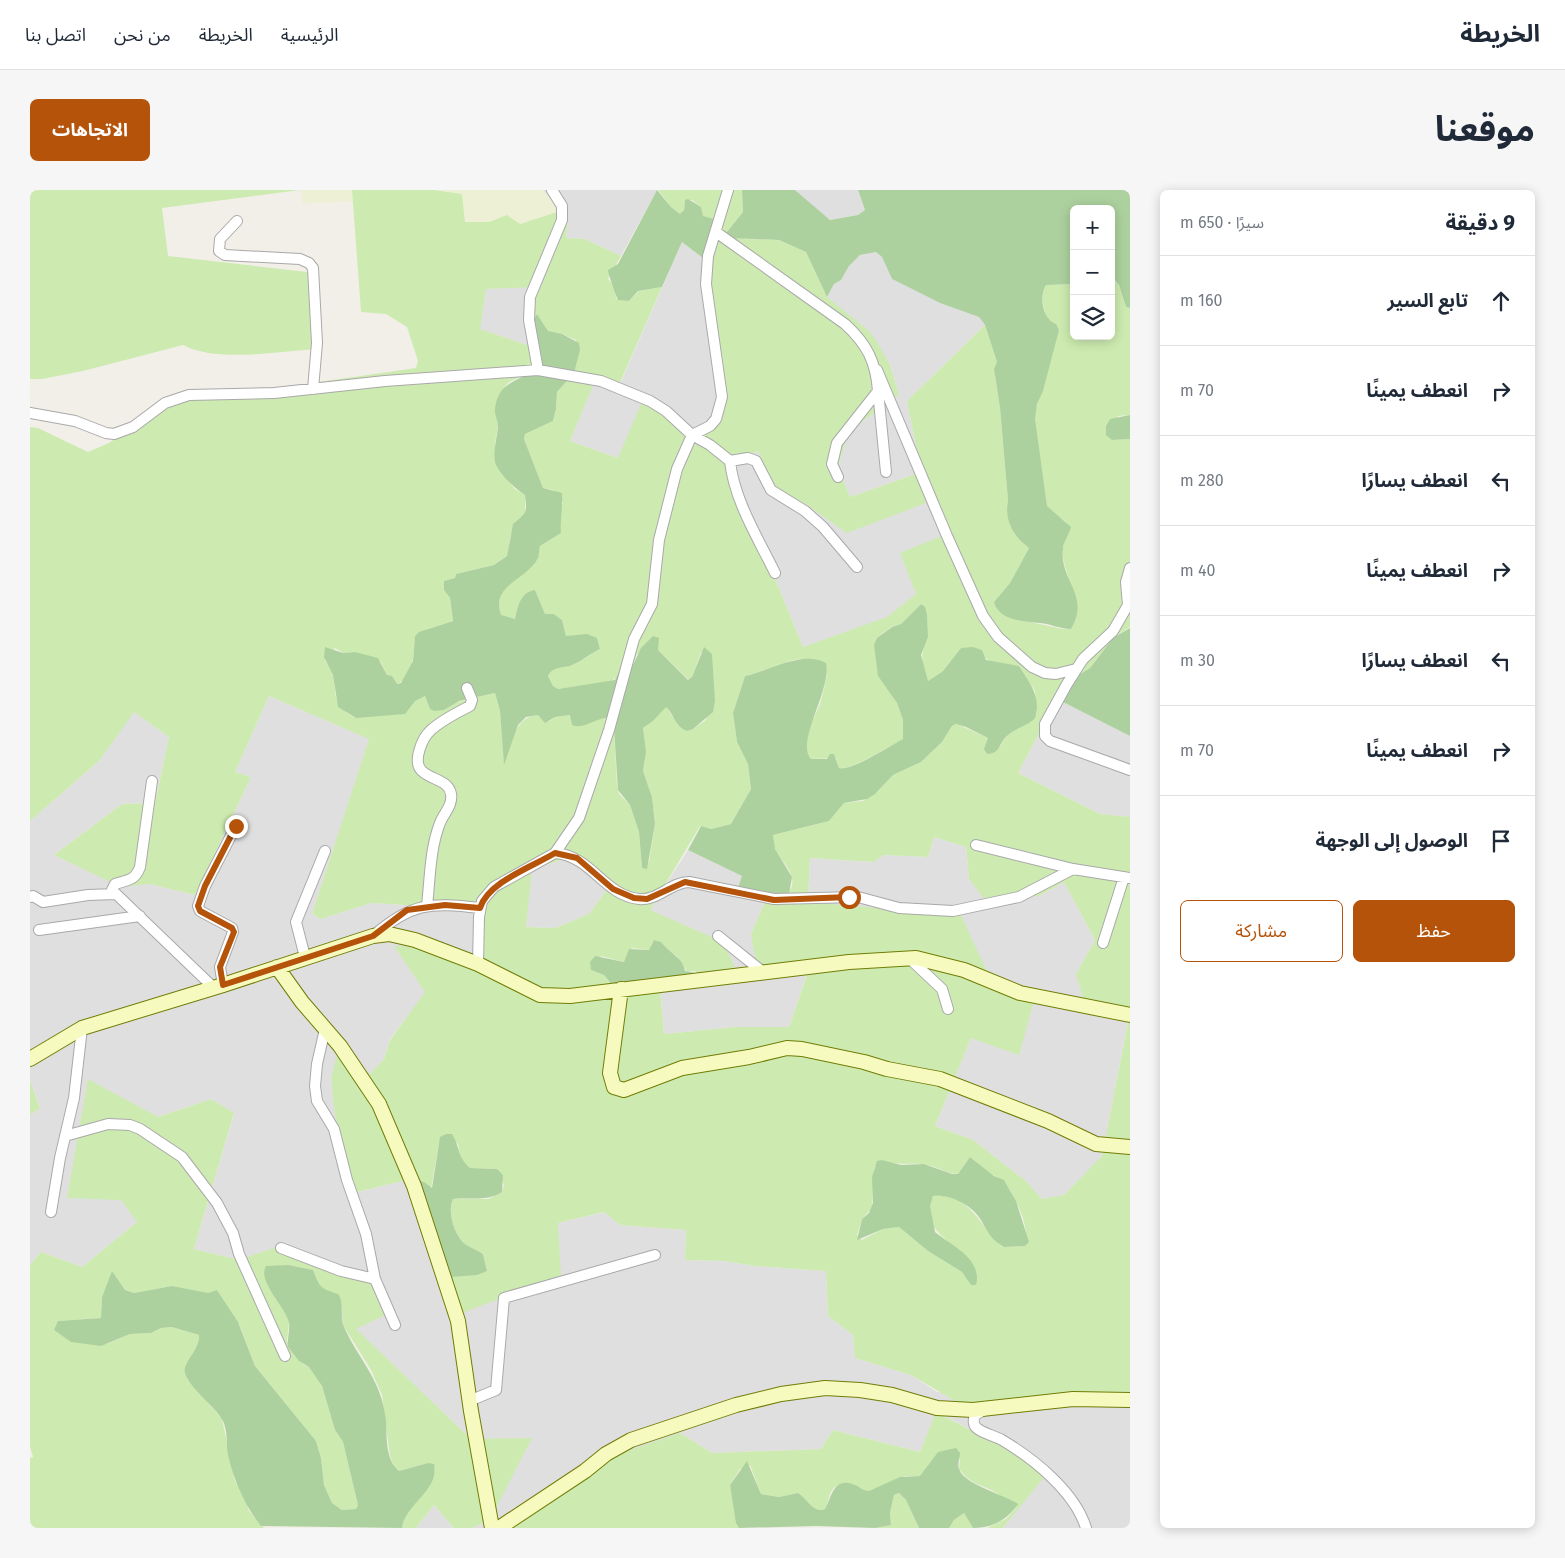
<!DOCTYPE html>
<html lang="ar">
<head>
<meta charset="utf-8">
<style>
  body { margin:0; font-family:"Fira Sans","Noto Sans Arabic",sans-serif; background:#f6f6f7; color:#1f2937; direction:rtl }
  .controls { position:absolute; right:15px; top:15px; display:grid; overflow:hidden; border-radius:8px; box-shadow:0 2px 12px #0003 }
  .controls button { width:45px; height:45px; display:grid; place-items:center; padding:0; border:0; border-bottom:1px solid #e0e1e3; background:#fff; color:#1f2937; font:25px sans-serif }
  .stop { position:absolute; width:15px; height:15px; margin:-11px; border:4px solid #b45309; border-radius:50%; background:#fff }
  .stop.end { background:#b45309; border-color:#fff; box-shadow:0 1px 5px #0008 }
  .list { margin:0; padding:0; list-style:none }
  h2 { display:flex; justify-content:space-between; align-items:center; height:65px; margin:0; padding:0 20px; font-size:21px }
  h2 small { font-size:16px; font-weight:400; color:#747a83 }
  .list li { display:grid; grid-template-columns:32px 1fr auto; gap:15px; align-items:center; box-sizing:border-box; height:90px; padding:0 20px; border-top:1px solid #e0e1e3 }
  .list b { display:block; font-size:19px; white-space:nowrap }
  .list em { font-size:16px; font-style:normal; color:#747a83 }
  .actions { display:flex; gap:10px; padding:15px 20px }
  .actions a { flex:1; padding:11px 0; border:1px solid #b45309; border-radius:8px; text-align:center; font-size:18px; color:#b45309 }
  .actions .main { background:#b45309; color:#fff }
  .icon { flex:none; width:28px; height:28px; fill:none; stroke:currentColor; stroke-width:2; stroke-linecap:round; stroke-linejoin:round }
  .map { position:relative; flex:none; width:1100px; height:1338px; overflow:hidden; direction:ltr; border-radius:8px }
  header { display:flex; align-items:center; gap:30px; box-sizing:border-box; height:70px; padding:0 25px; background:#fff; border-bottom:1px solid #e0e1e3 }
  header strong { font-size:24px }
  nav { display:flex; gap:28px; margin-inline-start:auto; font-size:18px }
  .intro { display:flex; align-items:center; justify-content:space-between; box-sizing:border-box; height:120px; padding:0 30px }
  h1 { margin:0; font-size:35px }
  .button { padding:12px 22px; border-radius:8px; background:#b45309; color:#fff; font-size:18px; font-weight:700 }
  main { display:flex; gap:30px; padding:0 30px }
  aside { flex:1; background:#fff; border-radius:8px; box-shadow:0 2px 12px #0003 }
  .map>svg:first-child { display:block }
  .residential { fill:#e0dfdf }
  .farmland { fill:#eef0d5 }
  .grass { fill:#cdebb0; fill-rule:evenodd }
  .forest { fill:#add19e }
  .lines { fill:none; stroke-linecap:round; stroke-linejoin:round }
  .street-casing { stroke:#a9a9a9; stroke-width:12 }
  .secondary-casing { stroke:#707d05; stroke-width:16 }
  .street { stroke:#fff; stroke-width:10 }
  .secondary { stroke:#f7fabf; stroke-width:14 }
  .route { stroke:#b45309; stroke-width:6 }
</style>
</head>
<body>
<header>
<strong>الخريطة</strong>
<nav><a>الرئيسية</a><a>الخريطة</a><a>من نحن</a><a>اتصل بنا</a></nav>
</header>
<div class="intro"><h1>موقعنا</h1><a class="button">الاتجاهات</a></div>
<main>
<aside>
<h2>9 دقيقة<small>سيرًا · 650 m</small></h2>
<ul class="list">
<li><svg class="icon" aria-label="ahead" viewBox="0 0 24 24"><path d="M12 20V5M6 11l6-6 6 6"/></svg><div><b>تابع السير</b></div><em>160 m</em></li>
<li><svg class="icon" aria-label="right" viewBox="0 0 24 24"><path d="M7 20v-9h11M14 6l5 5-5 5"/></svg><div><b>انعطف يمينًا</b></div><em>70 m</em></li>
<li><svg class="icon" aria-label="left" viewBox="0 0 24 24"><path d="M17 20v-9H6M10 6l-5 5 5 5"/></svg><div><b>انعطف يسارًا</b></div><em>280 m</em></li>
<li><svg class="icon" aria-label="right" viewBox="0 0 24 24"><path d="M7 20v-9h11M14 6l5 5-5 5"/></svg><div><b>انعطف يمينًا</b></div><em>40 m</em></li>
<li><svg class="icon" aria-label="left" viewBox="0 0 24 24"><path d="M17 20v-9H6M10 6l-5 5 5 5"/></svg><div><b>انعطف يسارًا</b></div><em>30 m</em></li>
<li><svg class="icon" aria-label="right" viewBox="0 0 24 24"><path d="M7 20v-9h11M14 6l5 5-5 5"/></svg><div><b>انعطف يمينًا</b></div><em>70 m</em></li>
<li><svg class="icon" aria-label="arrive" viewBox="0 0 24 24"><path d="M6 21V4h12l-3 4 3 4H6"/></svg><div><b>الوصول إلى الوجهة</b></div></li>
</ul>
<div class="actions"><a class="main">حفظ</a><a>مشاركة</a></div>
</aside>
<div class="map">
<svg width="1100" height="1338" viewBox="0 0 1100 1338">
  <rect width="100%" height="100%" fill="#f2efe9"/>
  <path class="residential" d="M513 0H627L591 66 555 49 536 48 538 31Z
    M765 0H828L835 20 828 25 799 30Z
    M652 52 682 75 688 154 693 170 694 193 677 242 665 256 661 248 588 268 540 251 567 185 590 194Z
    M846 62 852 67 862 89 910 113 949 127 955 135 877 211 891 282 820 307 808 277 819 241 869 205 860 175 797 107 804 94 811 90 819 76 830 65Z
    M507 96 497 155 449 139 455 99Z
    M728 261 746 298 774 313 904 310 919 343 886 404 857 428 773 457 698 274Z
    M239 506 340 549 282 724 291 729 341 713 447 719 446 770 365 756 396 802 360 849 354 869 340 885 324 1003 381 989 422 1087 427 1125 528 1033 575 1022 590 1035 656 1040 655 1070 695 1071 724 1076 796 1081 798 1126 823 1145 825 1168 881 1185 907 1202 1100 1206V1338H973L1018 1281 907 1222 890 1262 803 1240 791 1259 682 1263 650 1243 476 1338H442L461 1330 441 1249 325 1139 209 1070 164 1059 204 924 181 909 128 927 92 1009 107 1032 52 1077 11 1062 0 1075V925L10 917 0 890V631L69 571 103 521 139 547 125 613 92 614 24 665 91 696 120 694 165 705 221 587 205 582Z
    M1027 509 1100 546V627L1070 624 988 583Z
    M904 647 936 657 939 689 1009 706 1034 692 1065 750 1046 784 1099 826 1072 967 1034 1005 1012 1009 997 992 943 950 905 936 941 848 778 712 780 668 842 672 854 665 898 667Z
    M658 660 712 686 735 712 721 744 780 775 759 837H706L634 844 630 797 705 777 619 720Z
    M535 669 578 698 559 724 525 738 496 737 501 679Z
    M404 1315 424 1338H386Z"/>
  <path class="farmland" d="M270 0H322L323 11 273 14Z
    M404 0H513L530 21 489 34 477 25 459 32H435L432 4Z"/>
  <path class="grass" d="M0 0H270L132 18 138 66 286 83 288 159C251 161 186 173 153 155L53 181 12 189H0Z
    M322 0H404L432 4 435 32H459L477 25 490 34 530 21 538 31 536 48 555 49 591 66 578 89 585 97 586 109 599 111 609 101 632 97 589 195 567 186 540 251 588 268 613 209 661 248 665 256 677 242 694 193 693 170 685 138 681 90 683 29 672 26 671 17 662 10 655 11 653 23 650 24 641 17 628 0H712L713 22 696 43 716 49 749 50 776 62 797 107 839 141 847 152 860 175 869 205 819 241 808 277 820 307 891 282 877 211 955 135 967 172 965 187 970 218 978 310C974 329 984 346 999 358L980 393 964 412 981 428 1033 439H1041C1056 414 1037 393 1033 367 1032 356 1036 343 1036 332L1017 317C1014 288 1004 256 1005 229 1005 217 1009 209 1013 199 1019 182 1020 164 1020 146 1019 129 1007 110 1016 95L1044 94V146H1081V90L1084 89 1089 95 1096 117 1100 118V225L1088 226 1082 250 1100 249V437L1083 448 1060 478 1027 509 988 583 1070 624 1100 627V1206L930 1214 881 1185 825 1168 823 1145 798 1126 796 1081 724 1076 695 1071 655 1070 656 1040 590 1035 574 1022 528 1033 531 1085 427 1125 422 1087 457 1081 453 1064C447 1060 440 1058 435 1054 424 1045 417 1021 423 1009H458L472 1002 474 995 467 979 440 978 430 969 428 953H409L401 999 381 989 323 1003 305 925 301 888 309 858 340 884 354 869 360 850 395 802 364 756H405L446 770 447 719 341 713 291 729 282 724 339 549 239 506 205 582 221 587 165 705 120 694 91 697 24 665 92 614 125 613 139 547 104 522 69 571 0 631V237L8 238 58 262 79 253 134 214 386 178 388 171 377 137 356 124 331 122ZM507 97 497 155 450 139 456 99ZM511 130 518 142 532 144 546 150 544 183 527 202 526 219 523 231 495 244 494 249 513 298 523 300 533 313 529 324 531 343 510 356C505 388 459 392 470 425L485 429 489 414 505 400 515 424H524L532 430 536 446 567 448 570 459C561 464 551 471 542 475 532 478 524 475 518 486L523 496 528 499 580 492 602 477 607 464 627 454 628 460 659 490 662 487 671 462 683 486 676 530 663 539 648 535 636 516 623 531 613 538 615 569 613 581 622 607 625 634 619 672 612 678 609 642 600 615 589 604 587 595 584 538 578 528C564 528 556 537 542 535L541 525 525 527 520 531 512 529 508 525C484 527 482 553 474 573L470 521 465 503 423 513 414 520 400 519 395 506 326 528C292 511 315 495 295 471L305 458 313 463 325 462 351 472 357 485 367 494C384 487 384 461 385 446L398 439 423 431 420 408 414 400V391L425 388 426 384 464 375 477 366C482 346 477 339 495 325V305L485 299 467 276 465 253 468 236 465 217 473 199 479 192 497 184 503 176ZM728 261 746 298 774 313 817 343 904 310 919 343 870 363 886 404 857 427 773 457 698 274ZM891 414C909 444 881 461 898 491L913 481 931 458 953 466 961 472 989 476 1005 501 1007 523C994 539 977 539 970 557L958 548 927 534 922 536 912 552 891 572 863 585 848 601 833 611 814 613 799 631 743 645C739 665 766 676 762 696L760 700 735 712 721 744 727 780 780 776 759 837H706L634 844 630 797 579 792 574 785 561 780 571 766 594 772 602 758 620 760 622 753 626 750 648 767 657 782 665 781 672 786 705 777 693 752 620 720 670 636 681 639 701 634 721 599 718 574 707 552 703 523 715 486C729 483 762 468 772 469 780 471 790 479 797 484 795 494 793 504 790 514 784 529 768 555 781 569L806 568 809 578C822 580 858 557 873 549V530L867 513 849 486 845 455 847 448 861 437 871 434ZM904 647 936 657 939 689 956 711 1009 706 1034 692 1065 750 1046 784 1054 811 1099 827 1072 966 1034 1005 1012 1009 997 992 943 950 905 936 941 848 989 865 1004 811 960 788 931 725 778 712 780 668 843 672 854 665 898 667ZM535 669 578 698 559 724 525 738 496 737 502 679ZM940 967C948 973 956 981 965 986 968 988 972 989 975 992 985 1007 1001 1038 995 1056L974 1057 970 1055C949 1034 939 1003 903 1006 885 1046 936 1052 947 1084L939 1090 932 1082 898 1061 869 1037 853 1039 832 1050 827 1045 832 1029 842 1018 844 978 852 970C869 977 885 971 902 976 911 979 919 984 928 984Z
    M58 889 128 927 181 909 204 923 164 1059 209 1070 249 1056 283 1072 351 1087 357 1124 326 1139 441 1249 502 1248 460 1330 442 1338H424L404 1315 386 1338H372C375 1314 401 1304 405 1279L398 1273 369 1281 364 1277 360 1266 352 1205 341 1180 313 1135 312 1114 303 1103C290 1102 287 1090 283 1080L258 1075 238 1096 253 1117 259 1132 257 1151 273 1174 279 1177 285 1184 292 1196 305 1240 313 1252 328 1315 326 1319 312 1320 302 1313 294 1295 291 1268 286 1251 225 1176 210 1136 187 1100 178 1104 142 1096 104 1103 95 1100 82 1082 72 1107 71 1128 28 1131 77 1154 100 1144 121 1143 131 1138 142 1137 169 1145 170 1150 157 1174 165 1198 192 1229 205 1291 214 1304 219 1321 234 1338H0V1268L3 1267 0 1256V1075L11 1062 52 1077 107 1032 91 1010 37 1008Z
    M0 890 10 918 0 925Z
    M906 1222 1019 1281 973 1338H957L976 1329 985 1319C979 1313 973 1307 966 1303 953 1294 940 1295 929 1279L930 1269 901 1271 891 1286H875L839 1301C827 1302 810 1283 800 1304 798 1309 798 1314 795 1319 782 1324 778 1309 768 1303L749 1307 731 1304 720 1275 710 1279 700 1295 709 1338H476L585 1265 650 1243 682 1263 791 1259 803 1240 890 1262Z
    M869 1303 876 1310 889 1338H845L861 1335 860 1323 864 1305Z
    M934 1323 943 1338H919L924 1330Z"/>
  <path class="forest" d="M627 0 641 17 650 24 654 20 655 10 658 9 671 17 673 26 684 29 682 75 652 52 632 97 608 101 599 111 588 110C587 108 578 84 578 80L588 74Z
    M712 0H765L800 30 828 25 835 20 828 0H1100V118L1096 117 1089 95 1084 89 1081 90V19H1044V94L1016 95C1009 106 1012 129 1026 134L1029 140 1013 201 1007 214 1005 229 1017 316 1041 337C1039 345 1033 352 1033 359 1029 390 1061 405 1041 439 1030 439 1021 434 1010 433 994 431 969 431 964 412L980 393 999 358C983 346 974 330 978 310L970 218 964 179 967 172 955 135 949 127 910 113 862 89 852 67 846 62 830 65 819 76 811 90 804 94 797 107 776 62 749 50 700 48 696 43 713 22Z
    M507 124 518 141 532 144 549 153 550 160 544 183 527 202 526 219 523 231 495 244 494 249 513 298 532 303C533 317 530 329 531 343L510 356C509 360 509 365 508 368 497 390 460 395 471 425L485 429C488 417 490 402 505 400L515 424H524L532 430 536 446 557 444 567 448 570 459C561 463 552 471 542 475 533 479 524 475 518 486L523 496 528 499 585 490 589 482 602 477 611 458 623 446 629 448 628 460 658 490 662 487 674 457 682 464 685 511 683 522 663 539 657 541C644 536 645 525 636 517L623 531 613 538 616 562 613 581 622 607 625 634 617 679 612 678 609 642 600 615 588 600 584 538 578 528C565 528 554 540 542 535L540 525 525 527 515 533 508 525 496 527 488 535 474 575 470 521 465 503 429 511 414 520 404 521 400 519 395 506 385 511 375 524 326 528 308 517 303 485 294 467 295 457 313 463 325 462 348 468 357 485 362 486 367 494 371 493 383 471 385 446 389 442 423 431 420 408 414 400V391L425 388 426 384 464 375 477 366 483 334C497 322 497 324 495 305 484 297 472 287 466 275 462 264 467 248 468 237 468 230 464 224 465 218 466 211 468 205 472 200 480 190 496 189 502 177 509 164 497 139 507 124Z
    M1100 225V249L1082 250 1076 245V236L1080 229Z
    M891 414 895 417 897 425 898 447 891 465 898 491 913 481 931 458 943 457 952 460 956 470 989 476C999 492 1012 507 1005 528 998 536 985 538 977 546 969 553 970 564 957 564L954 559 958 548 936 537 926 534 922 536 912 552 891 572 863 585 845 604 837 609 814 613 799 631 743 645 745 659 762 687 759 704 753 706 707 701 712 686 658 660 671 636 681 639 701 634 721 599 718 574 707 552 703 523 715 486C739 481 772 460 796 473 802 500 765 552 781 569H797L800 564H804L809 578C822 581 858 557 873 549V530L867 513 848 486 844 455 847 448 862 437 871 434Z
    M1100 438V546L1027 509 1046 487 1060 478 1083 448Z
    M624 750 631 752C639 763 653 767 655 781L670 784 582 795 574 785 561 780 560 772 565 766 594 772 599 759 619 760Z
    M416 944H422C431 959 426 965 440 978L467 979 473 985 472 1002C456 1012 441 1007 423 1009 417 1021 424 1045 435 1054 441 1058 447 1060 453 1064L457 1081 447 1085 422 1087 381 989 394 992 402 998 410 947Z
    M940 967 964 986 974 990 986 1011 999 1052 995 1056 974 1057C961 1050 958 1042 951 1030 942 1015 920 1004 903 1006L900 1016 905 1042C922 1056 953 1069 946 1095H941L932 1082 898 1061 869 1037 853 1039 827 1050 832 1029 839 1023 843 1013 842 987 847 971 852 970 871 975 894 974 922 984H928Z
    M258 1075 283 1080C290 1098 290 1098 308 1104 315 1113 309 1127 314 1137 330 1172 352 1190 356 1231 357 1247 355 1270 369 1281L398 1273 404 1274C410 1300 375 1314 372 1338L231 1336C215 1316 204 1291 198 1265 196 1254 198 1242 193 1231 185 1216 160 1199 155 1183 152 1173 171 1158 169 1145L142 1137 131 1138 121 1143 100 1144 71 1156 41 1152 24 1140 28 1131 71 1128 72 1107 82 1081 95 1100 104 1103 142 1096 178 1103 187 1100 208 1132 225 1176 286 1251 291 1268 294 1295 302 1313 312 1320 326 1319 328 1315 313 1252 305 1240 292 1196 279 1177 269 1171 258 1157C257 1149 260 1140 259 1133 255 1115 227 1092 236 1076Z
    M926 1258 930 1263C930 1268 927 1274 929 1279 933 1294 975 1305 988 1314 977 1330 963 1338 943 1338L934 1323 924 1330 919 1338H889L876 1310 869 1303 864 1305 860 1323 861 1335 845 1338 786 1336 709 1338 706 1333 700 1295 717 1271 731 1304 749 1307 768 1303C778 1309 783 1324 795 1319 802 1307 803 1286 825 1295 830 1297 833 1301 839 1301L870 1287 890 1286 908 1262Z"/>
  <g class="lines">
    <defs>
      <path id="street" d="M207 31 190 49 189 61 195 65 270 69 279 73 283 78 287 153 283 199
        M686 42 815 134C837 154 846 172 848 201L807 253 802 274 808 287
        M508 180 499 130 500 107 532 30V16L522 0
        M847 180 917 346 953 426 968 447 1002 477 1015 483 1026 484 1046 479
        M848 201 856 282
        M0 223 45 231 76 243 84 244 103 237 135 213 159 205 244 203 355 191 508 180 571 191 620 211 636 221 662 245 680 255 700 271 718 268 726 271 741 300 775 321 793 337 827 377
        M700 271C704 310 728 348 745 383
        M1100 378 1096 392 1098 415 1083 441 1053 469 1037 494 1015 534V546L1020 551 1100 580
        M122 591 110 677C105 691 97 690 85 694L82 700 184 798
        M946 655 1043 679 1100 688
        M525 663C562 666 573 705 609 709 628 711 641 692 659 692L744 709 828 707 869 718 923 721 989 707 1043 679
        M0 707 3 706 13 712 58 705 85 704
        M397 716C400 689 400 658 410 633 414 623 423 615 421 604 419 590 401 590 392 581 382 572 392 548 401 540 412 530 428 522 440 516L442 510 437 498
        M9 740 110 726
        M343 746C381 713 400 712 450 718
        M688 746 733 782
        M1073 753 1094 687
        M275 767 266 732 295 661
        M879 768 912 799 918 819
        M448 774 449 727 452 711 464 697 525 663 549 628 579 540 604 449 622 414 629 350 647 279 662 245 680 236 686 229 692 207 676 94 678 66 698 0
        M193 795 190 777 203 742 202 738 170 721 168 716 175 696 206 636
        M35 946 78 934 100 935 110 939 152 967 187 1013 203 1043 209 1064 255 1166
        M21 1022 30 968 44 908 52 838
        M251 1058 311 1081 345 1089 336 1044 317 990 304 939 287 911 285 896 287 874 295 839
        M345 1089 365 1135
        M439 1211 466 1200 474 1108 625 1065
        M956 1219 945 1225C943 1230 943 1236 948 1239 955 1244 965 1246 972 1250 1004 1269 1045 1302 1056 1338"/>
      <path id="secondary" d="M247 777 272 812 310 856 349 914 384 996 428 1131 441 1221 462 1338
        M591 799 580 883 584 897 594 900 652 878 719 867 757 858 772 859 834 872 857 879 910 889 1018 931 1066 954 1100 957
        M0 869 52 838 193 795 343 746 359 744 385 750 448 774 510 805 540 806 819 772 886 768 934 780 990 803 1100 825
        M469 1338 555 1281 576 1264 601 1250 706 1215 751 1204 795 1198 830 1200 862 1205 907 1218 943 1220 1043 1209 1100 1210"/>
    </defs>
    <use href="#street" class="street-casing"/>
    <use href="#secondary" class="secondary-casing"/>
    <use href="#street" class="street"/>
    <use href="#secondary" class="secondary"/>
  </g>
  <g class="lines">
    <path class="route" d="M206 636 175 696 168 716 170 721 202 738 204 742 190 777 193 795 343 746 377 720 415 715 450 718C458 692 502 677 525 663L547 668 583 699 604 708 617 709 655 692 744 710 819 707"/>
  </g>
</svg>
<div class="controls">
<button>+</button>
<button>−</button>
<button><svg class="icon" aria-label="layers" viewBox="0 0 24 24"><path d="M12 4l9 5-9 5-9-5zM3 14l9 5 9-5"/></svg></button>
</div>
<div class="stop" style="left:819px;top:707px"></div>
<div class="stop end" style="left:206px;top:636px"></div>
</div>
</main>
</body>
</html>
